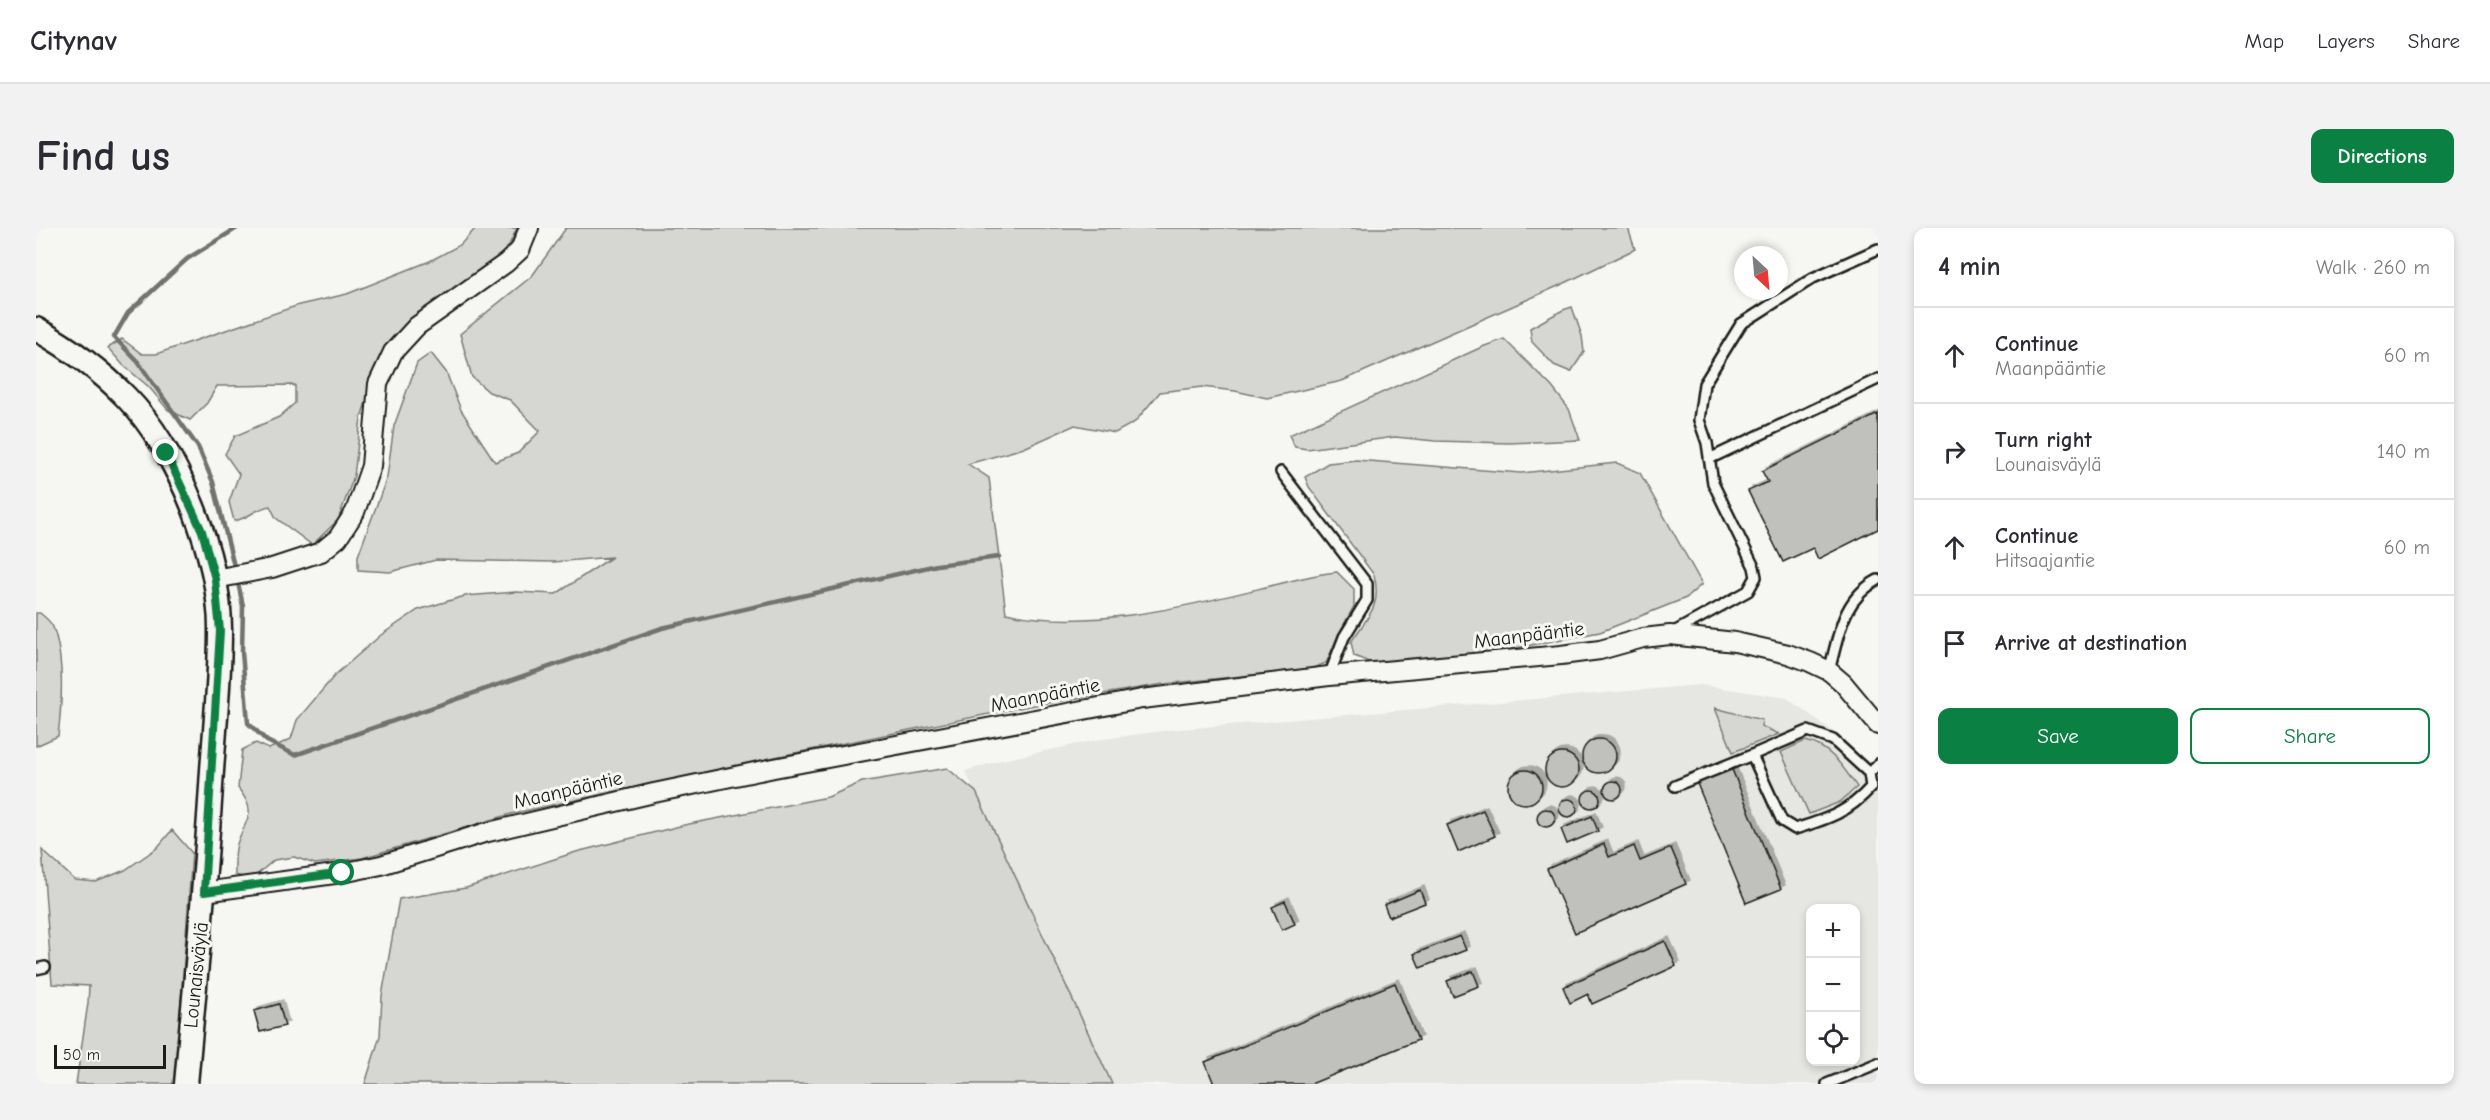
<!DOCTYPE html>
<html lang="en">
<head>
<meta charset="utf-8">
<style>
  body { margin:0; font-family:"Comic Neue",sans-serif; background:#f2f2f3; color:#2b2b33 }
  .controls { position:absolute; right:18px; bottom:18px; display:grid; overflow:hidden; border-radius:12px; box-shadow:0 3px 9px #0003 }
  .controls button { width:54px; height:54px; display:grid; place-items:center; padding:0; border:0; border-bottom:2px solid #e1e1e2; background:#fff; color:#2b2b33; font:30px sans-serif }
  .compass { position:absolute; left:1698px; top:18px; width:54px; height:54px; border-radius:50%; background:#fff; box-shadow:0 3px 9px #0003; rotate:154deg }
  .scale { position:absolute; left:18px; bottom:15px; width:112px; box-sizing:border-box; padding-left:6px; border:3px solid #1c1c1c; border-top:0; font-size:16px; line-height:21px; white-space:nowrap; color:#1c1c1c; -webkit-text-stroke:4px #f6f6f2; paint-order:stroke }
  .stop { position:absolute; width:18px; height:18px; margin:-14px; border:4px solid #0b8043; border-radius:50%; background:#fff }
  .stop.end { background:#0b8043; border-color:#fff; box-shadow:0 2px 6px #0008 }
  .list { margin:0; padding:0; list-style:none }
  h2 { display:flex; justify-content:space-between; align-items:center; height:78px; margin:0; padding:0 24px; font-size:26px }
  h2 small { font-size:20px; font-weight:400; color:#7c7c81 }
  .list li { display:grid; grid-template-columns:39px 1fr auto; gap:18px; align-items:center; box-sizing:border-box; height:96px; padding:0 24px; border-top:2px solid #e1e1e2 }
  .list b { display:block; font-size:22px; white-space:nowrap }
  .list p { margin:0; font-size:20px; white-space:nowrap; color:#7c7c81 }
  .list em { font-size:20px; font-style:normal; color:#7c7c81 }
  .actions { display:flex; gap:12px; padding:18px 24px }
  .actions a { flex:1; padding:14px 0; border:2px solid #0b8043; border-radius:12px; text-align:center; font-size:21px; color:#0b8043 }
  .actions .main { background:#0b8043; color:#fff }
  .icon { flex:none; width:33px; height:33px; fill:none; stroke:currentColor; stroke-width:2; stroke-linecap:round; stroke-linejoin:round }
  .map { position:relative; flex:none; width:1842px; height:856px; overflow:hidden; border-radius:12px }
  header { display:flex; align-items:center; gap:36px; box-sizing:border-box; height:84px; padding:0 30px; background:#fff; border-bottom:2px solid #e1e1e2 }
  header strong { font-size:28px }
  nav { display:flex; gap:33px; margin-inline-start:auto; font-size:21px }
  .intro { display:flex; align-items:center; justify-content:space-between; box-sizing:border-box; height:144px; padding:0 36px }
  h1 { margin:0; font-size:42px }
  .button { padding:15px 27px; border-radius:12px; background:#0b8043; color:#fff; font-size:21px; font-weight:700 }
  main { display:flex; gap:36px; padding:0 36px }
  aside { flex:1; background:#fff; border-radius:12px; box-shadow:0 3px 9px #0003 }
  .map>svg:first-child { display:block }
  .built { fill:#e6e6e2; fill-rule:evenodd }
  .green { fill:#d6d6d2; stroke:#797977; stroke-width:1.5 }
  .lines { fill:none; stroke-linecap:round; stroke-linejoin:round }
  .stream { stroke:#727271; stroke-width:4.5 }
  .building { fill:#c0c0bd; stroke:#1c1c1c; stroke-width:1.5; filter:url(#shadow) }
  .service-casing { stroke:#1c1c1c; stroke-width:14 }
  .minor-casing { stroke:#1c1c1c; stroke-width:22 }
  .tertiary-casing { stroke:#1c1c1c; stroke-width:27 }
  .service { stroke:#f6f6f2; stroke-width:9 }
  .minor { stroke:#f6f6f2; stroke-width:18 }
  .tertiary { stroke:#f6f6f2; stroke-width:22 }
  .route { stroke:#0b8043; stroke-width:8 }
  .labels { text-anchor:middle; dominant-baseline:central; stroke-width:6; stroke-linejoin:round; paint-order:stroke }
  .street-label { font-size:20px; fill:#1c1c1c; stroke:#f6f6f2 }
</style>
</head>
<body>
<header>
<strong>Citynav</strong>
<nav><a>Map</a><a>Layers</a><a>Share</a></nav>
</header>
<div class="intro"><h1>Find us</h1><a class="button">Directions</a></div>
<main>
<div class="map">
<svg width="1842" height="856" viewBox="0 0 1842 856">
  <defs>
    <filter id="shadow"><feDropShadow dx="4" dy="-4" stdDeviation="0" flood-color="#0004"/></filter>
  </defs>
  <rect width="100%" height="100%" fill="#f6f6f2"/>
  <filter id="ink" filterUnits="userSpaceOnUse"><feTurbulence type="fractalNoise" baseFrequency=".0167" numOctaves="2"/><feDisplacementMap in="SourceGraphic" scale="12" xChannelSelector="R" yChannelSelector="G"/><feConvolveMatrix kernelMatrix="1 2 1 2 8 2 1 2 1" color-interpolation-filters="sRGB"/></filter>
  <g filter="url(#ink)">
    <path class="built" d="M1665 457 1751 470 1810 513 1842 548V856H1076L929 543 966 532 1061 512 1134 502ZM1774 680H1820V834H1774Z"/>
    <path class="green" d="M440 0H481L467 30 339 145 325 190 318 248 302 292 276 317 240 290 234 278C218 281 214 290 198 293L193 274 203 246 189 226 199 208 243 189 259 175V157L181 158 171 175 154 192 132 182 113 159 87 137 72 120 86 111 106 126H120L263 77 311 66 394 33 424 17Z
      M530 0H1592L1599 21 1529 55 1306 153 1231 170 1199 163 1166 159 1124 164 1099 194 1079 205 1039 197 988 220 932 236 953 250 970 385C1054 404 1155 377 1238 357 1259 352 1279 346 1301 344L1318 361V378L1306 400 1290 435 1274 441 1128 456 993 478 739 529 475 586 326 630 279 636 258 629 238 632 216 651 199 647C199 636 198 622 202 613 212 588 221 584 202 560L206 522 220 515 233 521 255 511 261 492 299 447 345 407 382 382 429 368 480 364 520 366 576 329 517 334 400 332 354 344 322 342V328L351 249 358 198 381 135 395 125 410 144 425 182 459 234 482 225 504 203 474 172 453 164 436 149 424 106 496 48Z
      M1536 79 1546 108 1548 124 1535 144 1518 137 1496 114 1494 100 1527 82Z
      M1468 111 1516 159 1533 181 1544 212 1473 215 1399 213 1359 209 1271 221 1259 219 1253 207 1446 119Z
      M1320 232 1485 245 1581 235 1604 245 1666 356 1650 370 1564 404 1475 421 1386 434 1338 436 1318 428 1315 414C1332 388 1346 379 1338 347L1273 259 1269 249 1292 235Z
      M0 385H4C9 389 15 394 17 399 29 431 26 475 22 508L0 518Z
      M1679 480 1726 492 1725 498 1743 506 1697 524Z
      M1769 513C1793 517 1808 540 1821 559L1804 574 1773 586 1745 524Z
      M911 540 940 564 1076 856H329L344 808 346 768 363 671 430 660 540 624 648 597 792 569 826 554Z
      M136 602 156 625 139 856H40L52 775 53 758 16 756 6 622 39 652 60 654 89 642 121 620Z"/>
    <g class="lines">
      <path class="stream" d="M199 342 177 254 162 219 102 134 78 109 92 85 151 31 201 0
        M201 350 207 378 206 424 212 495 231 513 259 527 626 400 901 337 963 329"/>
    </g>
    <path class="building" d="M1842 186V301L1782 331 1777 320 1747 334 1712 263 1732 254 1726 243Z
      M1546 528a17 17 0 1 1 34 0a17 17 0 1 1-34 0Z
      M1509 542a17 17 0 1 1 34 0a17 17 0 1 1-34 0Z
      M1695 539 1745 661 1710 675 1660 553Z
      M1472 559a17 17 0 1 1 34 0a17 17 0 1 1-34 0Z
      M1568 562a9 9 0 1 1 18 0a9 9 0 1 1-18 0Z
      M1546 571a9 9 0 1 1 18 0a9 9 0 1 1-18 0Z
      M1523 580a9 9 0 1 1 18 0a9 9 0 1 1-18 0Z
      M1501 590a9 9 0 1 1 18 0a9 9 0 1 1-18 0Z
      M1447 582 1459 608 1422 624 1411 597Z
      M1556 588 1562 603 1531 616 1525 601Z
      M1568 616 1573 629 1598 618 1604 633 1635 620 1650 656 1539 705 1511 641Z
      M1384 662 1389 675 1353 689 1348 677Z
      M1249 673 1259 696 1246 702 1236 679Z
      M1424 708 1430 722 1384 740 1378 726Z
      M1629 713 1640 738 1556 776 1552 766 1534 775 1527 759Z
      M1437 743 1443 758 1417 768 1411 753Z
      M1359 755 1382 812 1275 856H1178L1169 834Z
      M243 776 249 798 224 804 218 783Z"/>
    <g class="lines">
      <defs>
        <path id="service" d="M1673 231 1842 151
          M1245 244 1331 356V372L1308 409 1293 448
          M1638 404 1712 363 1720 349 1718 339 1677 255 1671 215 1663 192 1668 156 1705 96 1777 50 1842 21
          M1793 443C1803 407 1806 371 1842 352
          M1772 503 1797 512 1833 545 1835 559C1812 585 1791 591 1759 601L1746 593 1716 527Z
          M1833 545 1842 536
          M1639 558 1716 527
          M0 741 9 739
          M1791 856 1842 835"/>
        <path id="minor" d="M179 351 236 340 285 324 302 310 319 284 335 238 342 156 357 124 381 98 470 35 484 22 493 0
          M168 664 306 645 345 637 448 605 618 565 738 540 1106 471 1293 448 1525 427 1564 422 1607 410 1634 407 1699 414 1752 426 1774 434 1793 443 1807 455 1842 497"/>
        <path id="tertiary" d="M0 101C32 119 64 142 90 169 142 222 185 330 184 404 184 455 178 507 175 558 169 658 159 757 150 856"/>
      </defs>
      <use href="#service" class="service-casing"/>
      <use href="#minor" class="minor-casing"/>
      <use href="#tertiary" class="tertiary-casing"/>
      <use href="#service" class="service"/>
      <use href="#minor" class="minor"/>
      <use href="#tertiary" class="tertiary"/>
    </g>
  </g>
  <g class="lines" filter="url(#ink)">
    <path class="route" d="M130 225 166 303 179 351 184 403 168 664 306 645"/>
  </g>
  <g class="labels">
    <g class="street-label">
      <text transform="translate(1493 407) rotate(-7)">Maanpääntie</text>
      <text transform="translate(1009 467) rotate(-11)">Maanpääntie</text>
      <text transform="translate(532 562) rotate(-13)">Maanpääntie</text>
      <text transform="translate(160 747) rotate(-84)">Lounaisväylä</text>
    </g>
  </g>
</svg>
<div class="controls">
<button>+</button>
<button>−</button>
<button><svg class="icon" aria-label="locate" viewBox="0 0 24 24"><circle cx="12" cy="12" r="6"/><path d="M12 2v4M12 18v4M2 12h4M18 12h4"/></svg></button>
</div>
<svg class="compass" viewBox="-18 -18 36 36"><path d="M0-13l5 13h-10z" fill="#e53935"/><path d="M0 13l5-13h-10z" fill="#7c7c81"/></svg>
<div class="scale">50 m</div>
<div class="stop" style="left:306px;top:645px"></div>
<div class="stop end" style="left:130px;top:225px"></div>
</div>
<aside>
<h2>4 min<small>Walk · 260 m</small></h2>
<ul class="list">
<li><svg class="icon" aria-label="ahead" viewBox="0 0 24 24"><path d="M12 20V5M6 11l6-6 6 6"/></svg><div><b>Continue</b><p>Maanpääntie</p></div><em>60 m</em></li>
<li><svg class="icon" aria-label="right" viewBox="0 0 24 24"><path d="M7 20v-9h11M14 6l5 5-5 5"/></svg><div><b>Turn right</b><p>Lounaisväylä</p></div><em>140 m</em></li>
<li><svg class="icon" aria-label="ahead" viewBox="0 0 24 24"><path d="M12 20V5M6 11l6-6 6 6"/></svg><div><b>Continue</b><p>Hitsaajantie</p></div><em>60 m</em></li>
<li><svg class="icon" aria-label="arrive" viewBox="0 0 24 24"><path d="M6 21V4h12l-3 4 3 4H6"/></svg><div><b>Arrive at destination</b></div></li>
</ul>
<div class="actions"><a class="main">Save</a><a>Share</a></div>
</aside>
</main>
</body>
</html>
